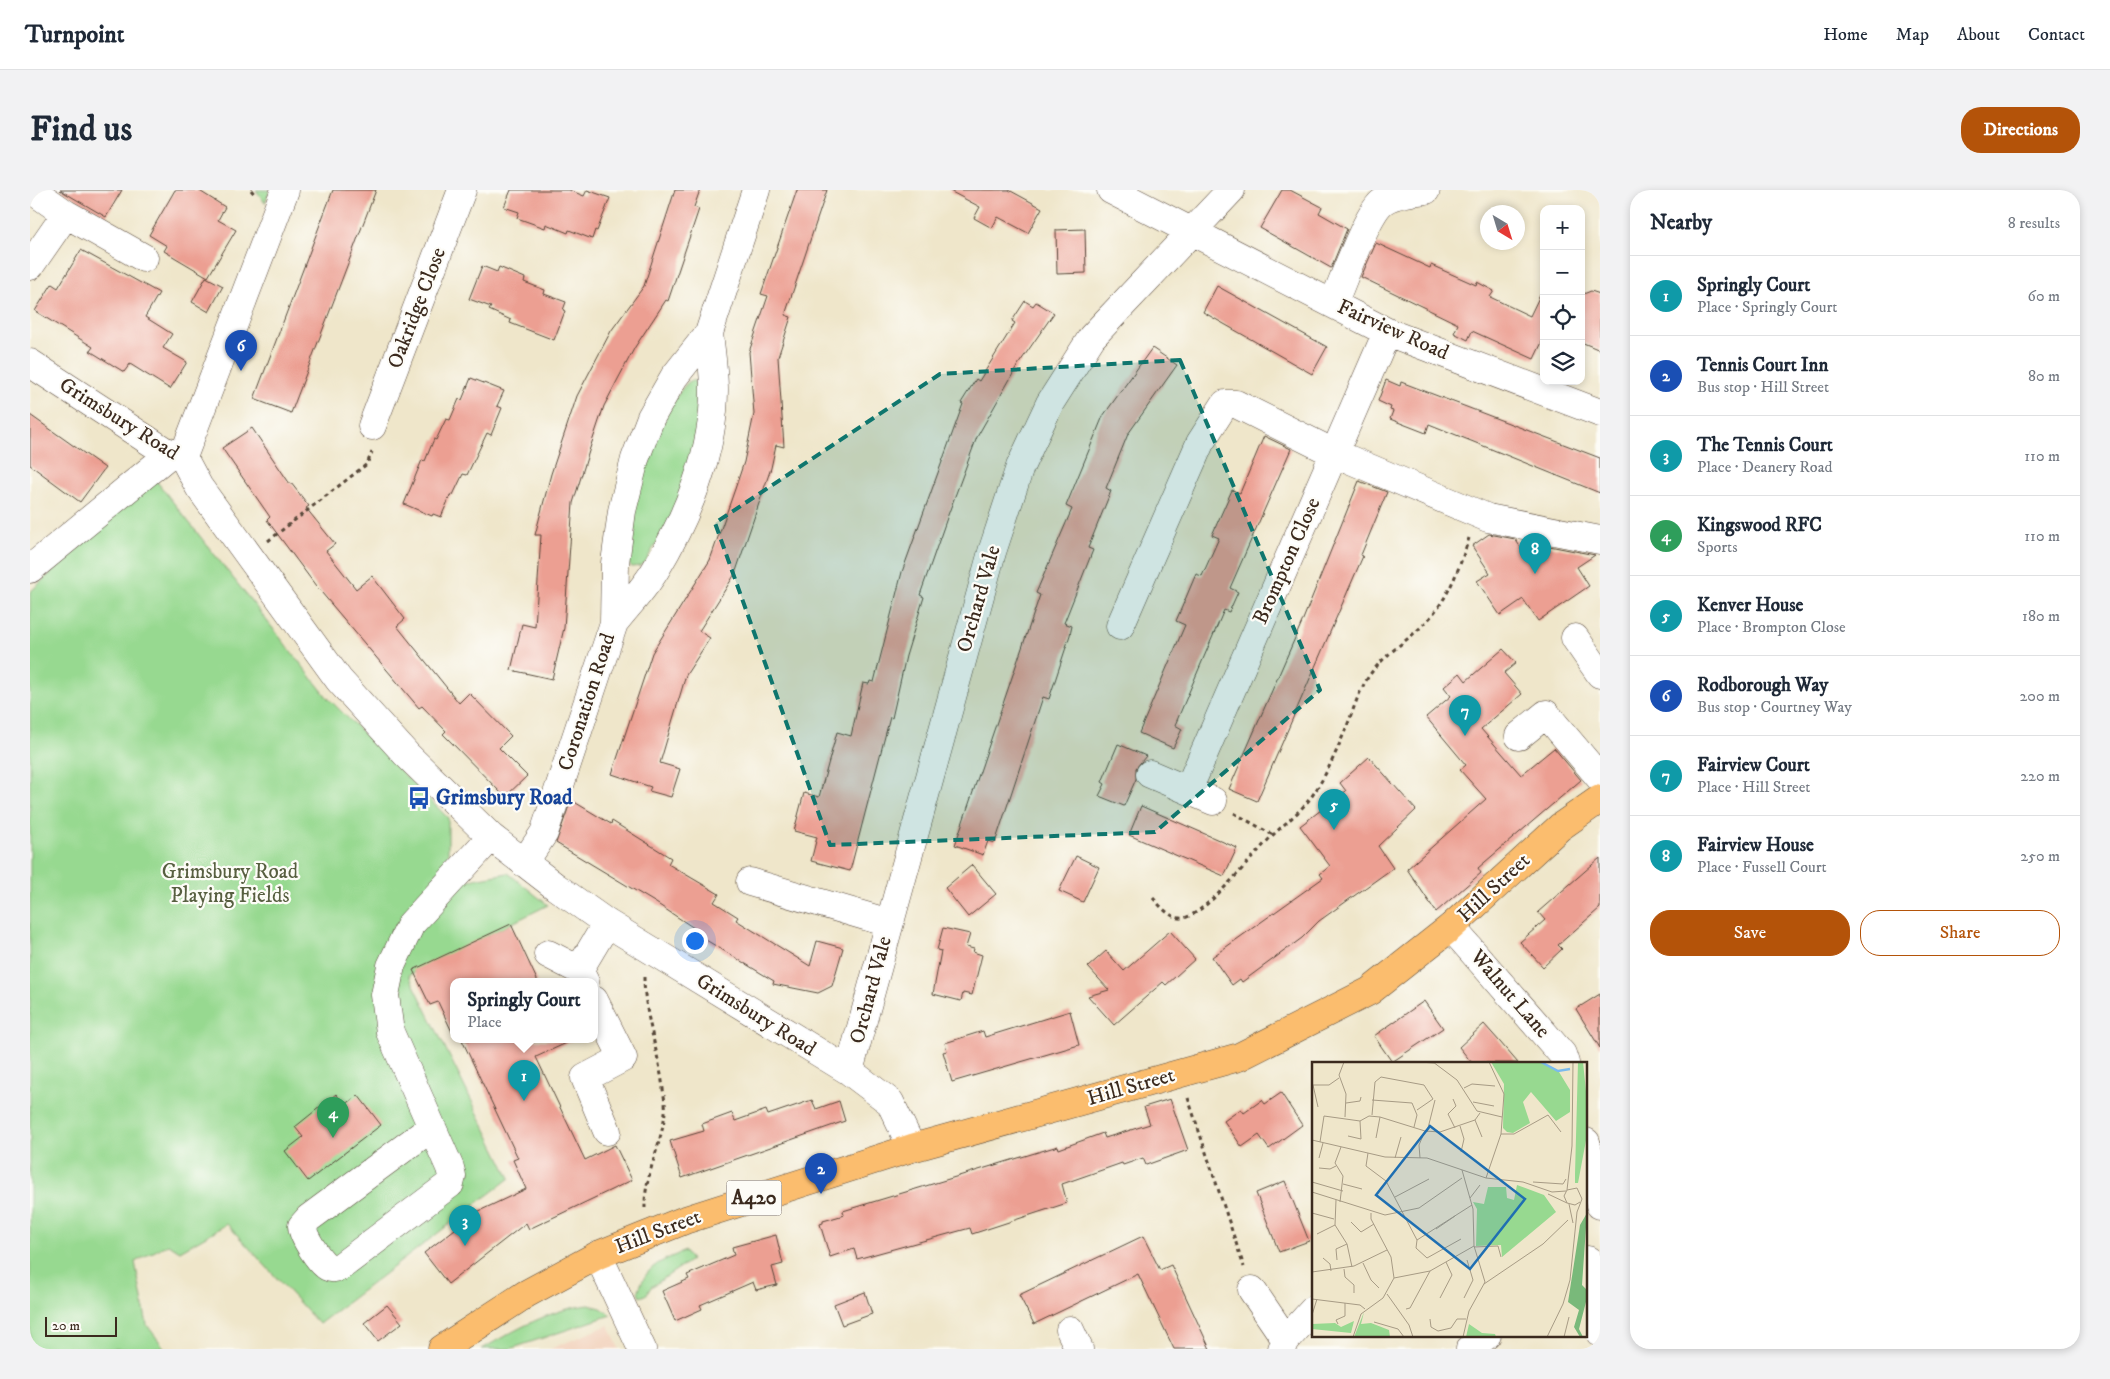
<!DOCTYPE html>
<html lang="en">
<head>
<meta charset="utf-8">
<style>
  body { margin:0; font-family:"IM FELL DW Pica",serif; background:#f2f2f3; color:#1f2937 }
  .controls { position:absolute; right:15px; top:15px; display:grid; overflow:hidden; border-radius:10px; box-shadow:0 2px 8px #0003 }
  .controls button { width:45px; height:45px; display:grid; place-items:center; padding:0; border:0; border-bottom:1px solid #e0e1e3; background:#fff; color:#1f2937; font:25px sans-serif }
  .compass { position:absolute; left:1450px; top:15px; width:45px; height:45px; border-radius:50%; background:#fff; box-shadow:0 2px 8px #0003; rotate:142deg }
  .scale { position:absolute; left:15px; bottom:12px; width:72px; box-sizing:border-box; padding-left:5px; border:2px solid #3b2a1e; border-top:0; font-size:14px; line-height:18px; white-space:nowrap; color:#3b2a1e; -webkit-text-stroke:4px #fdfcf7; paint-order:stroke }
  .you { position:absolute; left:664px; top:750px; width:18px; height:18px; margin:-12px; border:4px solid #fff; border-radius:50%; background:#1a73e8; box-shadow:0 0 0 8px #1a73e833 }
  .badge { display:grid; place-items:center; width:32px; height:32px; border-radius:50%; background:#b45309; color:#fff; font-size:16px; font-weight:700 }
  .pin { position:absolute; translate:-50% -41px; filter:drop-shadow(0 1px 2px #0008) }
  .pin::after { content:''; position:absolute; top:26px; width:18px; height:15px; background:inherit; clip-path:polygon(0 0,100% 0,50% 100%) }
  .popup { position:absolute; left:420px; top:788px; width:148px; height:65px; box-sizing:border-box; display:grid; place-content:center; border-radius:10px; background:#fff; filter:drop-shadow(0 1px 4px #0005); font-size:16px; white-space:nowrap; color:#747a83 }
  .popup b { font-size:19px; color:#1f2937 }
  .popup::after { content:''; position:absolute; left:50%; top:100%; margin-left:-10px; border:10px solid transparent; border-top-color:#fff }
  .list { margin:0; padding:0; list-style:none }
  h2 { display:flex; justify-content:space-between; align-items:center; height:65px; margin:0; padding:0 20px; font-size:21px }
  h2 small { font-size:16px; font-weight:400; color:#747a83 }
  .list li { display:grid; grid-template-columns:32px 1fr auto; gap:15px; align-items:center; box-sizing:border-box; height:80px; padding:0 20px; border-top:1px solid #e0e1e3 }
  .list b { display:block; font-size:19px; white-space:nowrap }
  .list p { margin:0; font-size:16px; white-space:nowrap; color:#747a83 }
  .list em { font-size:16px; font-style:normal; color:#747a83 }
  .actions { display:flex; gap:10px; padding:15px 20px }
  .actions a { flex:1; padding:11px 0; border:1px solid #b45309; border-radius:20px; text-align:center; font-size:18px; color:#b45309 }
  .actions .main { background:#b45309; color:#fff }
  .icon { flex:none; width:28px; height:28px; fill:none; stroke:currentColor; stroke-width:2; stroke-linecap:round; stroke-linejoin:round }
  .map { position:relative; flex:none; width:1570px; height:1159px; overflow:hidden; border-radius:20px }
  header { display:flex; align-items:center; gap:30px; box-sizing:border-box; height:70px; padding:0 25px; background:#fff; border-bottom:1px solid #e0e1e3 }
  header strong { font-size:24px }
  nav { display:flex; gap:28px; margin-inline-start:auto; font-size:18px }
  .intro { display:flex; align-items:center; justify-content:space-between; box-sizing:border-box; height:120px; padding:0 30px }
  h1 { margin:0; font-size:35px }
  .button { padding:12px 22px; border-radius:20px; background:#b45309; color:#fff; font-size:18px; font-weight:700 }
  main { display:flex; gap:30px; padding:0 30px }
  aside { flex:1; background:#fff; border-radius:20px; box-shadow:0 2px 8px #0003 }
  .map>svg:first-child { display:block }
  .built { fill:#f3d4bf }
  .green { fill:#97d990; stroke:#698257 }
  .building { fill:#ec9f92 }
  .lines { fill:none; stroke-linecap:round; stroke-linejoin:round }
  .minor-casing { stroke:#564638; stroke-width:29 }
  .major-casing { stroke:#564638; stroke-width:29 }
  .path { stroke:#564638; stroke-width:3; stroke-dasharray:4 4; stroke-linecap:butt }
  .minor { stroke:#fff; stroke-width:28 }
  .major { stroke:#fbbd6e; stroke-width:28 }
  .marked { fill:#0f766e; fill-opacity:0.2; stroke:#0f766e; stroke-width:4; stroke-dasharray:10 6; stroke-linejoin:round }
  .labels { text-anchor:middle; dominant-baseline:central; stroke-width:4.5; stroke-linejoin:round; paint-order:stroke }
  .shield { fill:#fdfcf7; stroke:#75695f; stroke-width:1 }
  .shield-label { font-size:20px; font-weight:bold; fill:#3b2a1e }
  .street-label { font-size:21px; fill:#3b2a1e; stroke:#fdfcf7 }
  .transit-label { font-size:21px; font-weight:bold; fill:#164399; stroke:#fdfcf7; text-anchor:start }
  .park-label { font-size:21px; fill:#575f40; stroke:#fdfcf7 }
  .inset-river { fill:none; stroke:#7abaee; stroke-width:2.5 }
  .inset-road { fill:none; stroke:#a79b85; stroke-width:1 }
  .view { fill:#1f6fb2; fill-opacity:0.15; stroke:#1f6fb2; stroke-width:2.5 }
  .inset-edge { fill:none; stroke:#3b2a1e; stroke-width:2.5 }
</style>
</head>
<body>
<header>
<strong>Turnpoint</strong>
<nav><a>Home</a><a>Map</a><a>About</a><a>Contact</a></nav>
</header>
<div class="intro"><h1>Find us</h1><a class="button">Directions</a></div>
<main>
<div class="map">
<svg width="1570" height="1159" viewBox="0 0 1570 1159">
  <rect width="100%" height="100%" fill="#fdfcf7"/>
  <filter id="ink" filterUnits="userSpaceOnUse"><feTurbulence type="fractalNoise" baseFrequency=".02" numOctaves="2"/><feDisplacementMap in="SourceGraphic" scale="10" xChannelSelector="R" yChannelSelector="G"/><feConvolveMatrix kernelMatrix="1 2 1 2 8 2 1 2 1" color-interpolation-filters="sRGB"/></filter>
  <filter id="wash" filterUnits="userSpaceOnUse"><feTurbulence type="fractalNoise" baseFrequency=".0096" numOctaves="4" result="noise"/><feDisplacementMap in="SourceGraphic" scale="20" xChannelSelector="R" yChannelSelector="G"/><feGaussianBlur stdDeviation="1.12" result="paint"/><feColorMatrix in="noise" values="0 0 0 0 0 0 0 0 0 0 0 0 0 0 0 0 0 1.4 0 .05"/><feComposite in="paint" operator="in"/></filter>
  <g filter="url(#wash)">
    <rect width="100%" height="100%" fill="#efe6ca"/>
    <path class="built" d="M579 1135 589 1159H520Z"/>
    <path class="green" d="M226 0H240L235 13Z
      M661 190 666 192C680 220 654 299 641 327 634 342 624 356 616 371L611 376 602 377 598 374C600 354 600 332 604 312 611 284 638 206 661 190Z
      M124 288 297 507 418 628V672L439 690 478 683 518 715 379 785 480 988 289 1134 197 1034 150 1061 138 1054 105 1072 117 1135 135 1159H0V402Z
      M655 1061 661 1070 621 1097 616 1105 610 1107 608 1103C616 1075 630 1072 655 1061Z
      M559 1115 571 1118 581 1125 480 1159H452C485 1140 521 1119 559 1115Z"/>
    <g id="blocks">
      <path class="building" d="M30 0H92L76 27Z
        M145 0H168L195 17 188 30 206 40 178 87 134 61 137 56 119 45Z
        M303 0H346L261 223 224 209Z
        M481 0H539L554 6 557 0 580 8 567 41 565 40 562 49 539 40 538 43 516 34 515 38 487 28 489 22 474 17Z
        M645 0H670L664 17 669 19 638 111 636 110 605 157 588 189 574 216 559 261 543 313 534 438 522 489 481 480 492 434 505 437 511 345H505L521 284 547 206 581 141 614 96Z
        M767 0H797L755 125 761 127 748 167 754 257 746 255 741 278 705 384 669 441 680 448 656 485 630 573 650 579 641 607 619 601 621 597 582 584 622 463 680 370 705 299 714 272 724 224 719 162 738 106 731 104Z
        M918 0H979L1012 18 998 43 968 27 962 38 944 28 950 17Z
        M1252 0H1260L1292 17 1289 23 1317 39 1301 78 1230 38Z
        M1055 39 1056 83 1027 84 1026 40Z
        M1346 53 1400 78 1401 75 1446 95 1447 92 1464 101 1460 107 1500 126 1514 97V148L1504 169 1442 141 1438 150 1424 143 1428 134 1331 87Z
        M51 60 129 103 115 127 142 144 133 158 157 172 140 199 100 174 94 182 60 161 63 157 5 121 22 94 28 98Z
        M452 76 467 82 469 77 495 88 494 92 515 100 514 104 536 112 533 120 535 121 524 150 480 133 481 130 459 120 461 117 439 109Z
        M176 87 193 96 179 122 162 112Z
        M1187 96 1297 157 1282 184 1173 122Z
        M1561 101 1570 104V160L1551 152V105Z
        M995 111 1003 116 1006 112 1024 123 988 175 947 247 918 325 890 405 894 407 876 466 862 528 860 527 820 681 781 671 787 647 764 641 774 603 789 607 807 542 821 546 833 493 839 494 840 491 844 492 872 382 933 214 931 213 946 189 949 191 985 133 982 131Z
        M1122 158 1147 175 1098 244 1076 298 1081 301 1058 358 1063 360 1034 433 1042 436 1040 445 1019 509 1013 507 965 653 958 651 953 665 925 655 1010 405 1006 403 1042 319 1036 316 1073 226Z
        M441 188 474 201 467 216 472 218 461 245 457 243 437 285 433 284 423 305 421 304 411 327 403 324 402 326 374 314 392 270 395 271 404 249 406 250 416 229 420 230 429 209 432 210Z
        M1356 190 1370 196 1371 192 1570 268V303L1399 234 1396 243 1360 229 1363 221 1360 220 1361 217 1348 211Z
        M0 225 75 278 50 312 0 275Z
        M222 238 260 294 261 293 279 316 276 318 305 354 296 361 326 399 342 386 375 429 367 436 429 513 439 503 481 546 469 558 497 586 475 607 413 544 416 541 392 516 389 518 286 396 237 330 240 327 192 258Z
        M1234 246 1261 259 1200 398 1208 402 1199 422 1194 420 1145 535 1152 539 1143 558 1109 543 1155 435 1146 431 1166 384 1172 386 1189 348 1182 345 1202 300 1210 303Z
        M1329 291 1357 302 1331 365 1333 366 1227 611 1199 599 1272 432Z
        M1459 344 1485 349 1495 364 1509 354 1565 365 1547 377 1559 396 1508 431 1493 409 1470 425 1447 391 1460 383 1442 356Z
        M1473 459 1486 473 1474 483 1492 504 1451 539 1491 585 1524 558 1551 590 1448 678 1451 683 1406 722 1377 679 1456 609 1430 580 1436 575 1396 527 1421 506 1414 497 1430 483 1436 491Z
        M1088 554 1116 566 1106 578V589L1094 616 1069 606 1075 594 1072 592Z
        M1339 567 1386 620 1348 656 1363 678 1289 731 1272 748 1212 792 1210 789 1202 795 1182 767 1293 688 1290 684 1300 676 1270 636 1316 601 1310 593Z
        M541 610 581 634 582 631 641 668 638 674 689 704 684 712 708 727 706 730 780 776 787 751 813 758 802 796 788 803 743 794 744 791 671 747 673 744 626 713 526 653Z
        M1111 616 1207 658 1194 686 1099 645Z
        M1046 666 1069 677 1053 712 1029 701Z
        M1570 668V718L1528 755 1532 759 1513 777 1490 752 1515 730 1508 722Z
        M942 675 966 704 938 727 915 698Z
        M481 734 508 792H424V846L408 812 400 815 383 780Z
        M913 738 940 744 936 757 944 759 943 762 952 765 942 805 933 803 931 811 903 804 911 761 907 760Z
        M1140 741 1165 769 1136 795 1133 792 1084 835 1058 806 1079 800 1058 777 1076 761 1094 781Z
        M1570 804V858L1546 819Z
        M1394 811 1413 838 1362 872 1344 846Z
        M1040 821 1049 855 922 892 913 862 917 861 915 853 953 841 955 847Z
        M1454 834 1470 852 1488 873H1442L1429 857Z
        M432 850H543L506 867 555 970 585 955 602 990 499 1039 496 1033 418 1094 394 1063 447 1022 496 999 483 970 488 968Z
        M1251 903 1272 935 1239 959 1229 945 1212 957 1194 931 1211 919 1214 923 1232 910 1235 914Z
        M306 904 315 915 328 905 351 935 278 991 255 961 273 947 265 937Z
        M1140 909 1158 960 1116 975 1113 968 1093 975 1092 973 1032 994 1037 1013 942 1044 940 1038 827 1069 824 1059 800 1067 790 1034 793 1033V1031L814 1025 813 1021 1028 956 1029 959 1073 943 1075 948 1120 934 1114 917Z
        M782 910 786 919 809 911 815 931 652 988 640 951 674 941 672 934 702 923 705 931 736 920 738 925Z
        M1255 991 1279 1051 1249 1062 1226 1003Z
        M746 1045 753 1074 742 1077 747 1095 726 1100 723 1092 670 1115 672 1119 645 1131 632 1101 659 1089 657 1085 704 1065 702 1057Z
        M1113 1046 1130 1080 1141 1075 1180 1159H1144L1108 1084 1004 1134 989 1105Z
        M835 1102 842 1124 812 1135 804 1114Z
        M357 1115 372 1133 348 1151 334 1133Z"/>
    </g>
  </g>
  <g filter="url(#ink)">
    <use href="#blocks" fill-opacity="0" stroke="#564638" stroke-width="1"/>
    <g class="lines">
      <defs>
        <path id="minor" d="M2 0 36 24 114 68
          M1081 0 1357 142 1570 223
          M0 76 36 24
          M1303 114C1313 91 1335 28 1351 13 1362 3 1382 2 1396 0
          M0 173 133 260 153 267 169 297 309 490 376 564 461 647 526 697 577 733 819 881 860 912 882 958
          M342 236 432 0
          M153 267 255 0
          M0 379 141 263
          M584 433C598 415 615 398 626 379 657 327 684 261 684 200 684 181 681 162 679 143
          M1090 436 1170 253 1195 214H1206L1304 263 1458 328 1570 350
          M1545 448 1570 484
          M1489 546 1516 524 1570 588
          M1120 584 1183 611
          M1158 600 1357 142
          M494 673 514 643 584 433 585 373 592 321 605 269 621 227 644 187 679 143 726 0
          M720 692 859 733
          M1421 737 1532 864 1535 873
          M518 764 549 780
          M555 792 549 780 577 733
          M564 810 593 868 555 888 577 941
          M819 881 962 362 990 277 1020 213 1062 147 1201 0
          M401 938 279 1028 272 1036C272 1045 289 1072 298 1077 302 1079 305 1078 310 1077L420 994 422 986 420 978 360 842 355 805 361 776 381 734 461 647
          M1556 952 1570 1015
          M568 1065 612 1159
          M1558 1070 1570 1143
          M1222 1100 1256 1150
          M1040 1140 1049 1159
          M1252 1159 1256 1150 1284 1119
          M1440 1159 1457 1145"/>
        <path id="major" d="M412 1159 496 1104 568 1065 655 1030 882 958 1209 867 1340 801 1421 737 1530 637 1570 609"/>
      </defs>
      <use href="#minor" class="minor-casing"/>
      <use href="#major" class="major-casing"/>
      <path class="path" d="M221 0 226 6
        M238 351 337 274 342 262
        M1204 623 1243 645
        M1123 708C1130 716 1141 730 1154 728 1177 723 1224 664 1242 646 1256 632 1273 620 1284 603 1299 581 1309 555 1319 531 1324 517 1329 502 1337 489 1352 465 1377 452 1396 432 1419 408 1429 379 1439 348
        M614 787C614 825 629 862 633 899 634 907 636 915 635 922 632 955 614 985 615 1018
        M1158 908 1214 1077"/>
      <use href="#minor" class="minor"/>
      <use href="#major" class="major"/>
    </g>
  </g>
  <path class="marked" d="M1150 170 1290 500 1125 642 800 655 685 333 910 184Z"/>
  <defs>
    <symbol id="bus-bare" viewBox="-9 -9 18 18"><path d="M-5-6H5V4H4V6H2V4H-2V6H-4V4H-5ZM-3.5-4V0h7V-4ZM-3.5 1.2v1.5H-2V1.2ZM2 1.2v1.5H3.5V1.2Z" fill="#1a4fb4" stroke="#fdfcf7" stroke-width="2.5" paint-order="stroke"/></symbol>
  </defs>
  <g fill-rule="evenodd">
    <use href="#bus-bare" x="373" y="592" width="32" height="32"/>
  </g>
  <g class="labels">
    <rect class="shield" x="696.5" y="990.5" width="55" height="35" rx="4"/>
    <g class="shield-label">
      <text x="724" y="1008">A420</text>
    </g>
    <g class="street-label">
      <text transform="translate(387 118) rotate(-69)">Oakridge Close</text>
      <text transform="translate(1363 140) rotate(24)">Fairview Road</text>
      <text transform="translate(89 229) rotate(32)">Grimsbury Road</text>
      <text transform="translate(1257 371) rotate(-66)">Brompton Close</text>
      <text transform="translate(949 409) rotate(-74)">Orchard Vale</text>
      <text transform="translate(557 512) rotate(-72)">Coronation Road</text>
      <text transform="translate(1464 698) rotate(-43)">Hill Street</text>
      <text transform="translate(841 800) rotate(-75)">Orchard Vale</text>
      <text transform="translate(1480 804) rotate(49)">Walnut Lane</text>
      <text transform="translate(726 825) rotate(32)">Grimsbury Road</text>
      <text transform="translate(1101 897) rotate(-16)">Hill Street</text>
      <text transform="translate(628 1042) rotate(-21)">Hill Street</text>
    </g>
    <g class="transit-label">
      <text x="406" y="608">Grimsbury Road</text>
    </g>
    <g class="park-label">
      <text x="200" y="682">Grimsbury Road<tspan x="200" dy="24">Playing Fields</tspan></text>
    </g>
  </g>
  <g transform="translate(1282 872)">
    <rect width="275" height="275" fill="#efe6ca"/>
    <path d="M179 0H228L247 10 258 28V50L244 59 219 30 211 40 218 61 201 71 195 70 191 66 192 22ZM266 0H271L275 39V73L266 121H263V112ZM205 123 232 133 244 150 190 195 189 183 164 184 165 147 161 140 172 142 176 125H194L195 136 202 138ZM52 250 49 262 59 261 77 268 78 275H42ZM42 259 39 271 0 267V262L23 261 29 265ZM157 262 170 271 183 272 184 275H154Z" fill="#97d990"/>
    <path d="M275 151 270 223 275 228V236L267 267 271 275H268L262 265 267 248 256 240 268 163Z" fill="#79b97a"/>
    <path class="inset-river" d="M229 0 246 9 258 7"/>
    <path class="inset-road" d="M32 0 27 13 34 32 33 55M107 0 122 1M121 0 145 18 165 49 190 55M0 23H17L27 16M1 23 6 45M152 26 160 22 183 24M141 37 144 44 136 52 143 66M60 38 100 41 105 53 102 65M161 40 182 44M34 41 48 39 49 35M60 53 63 20 69 15 112 23 121 37 105 48M163 58 170 75M48 59 57 54 68 55 113 69 128 70 163 58 168 51M148 64 152 77 149 90M115 70 123 38M189 72H202L236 53 249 70M36 74 49 77 48 59M64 76 68 55M0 78 73 95 115 96 174 116 211 120 240 130 254 129M8 80 12 54 48 59M56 91 54 104 74 119 105 178 160 143M7 96 11 81M83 96 89 75M108 96 107 83 113 69M7 106 18 107 24 104M150 108 161 147 162 184 173 220 157 249 151 275M174 116 189 72 192 32 177 0M0 120 31 129M221 120 251 122 254 117M31 122 50 127M255 128 260 84 261 0M0 130 73 153 107 146 150 116M236 132 255 141M83 135 117 117M158 136 168 123M24 138 23 163 35 182 40 205M28 140 31 114 23 101 29 85M257 142 261 161M0 151 22 157M39 160 49 170 62 162M124 167 143 154M5 172 23 163M105 178 104 186 115 196 149 177M162 185 186 184 189 195M11 196 18 202 19 209M25 198 24 187 35 182M51 201 59 218 67 226M32 207 33 215 42 223V231M0 210 42 204 75 188M82 216 118 209 162 184M172 222 231 182 256 158M75 232 97 263 101 275M128 236 140 213 134 200M152 236 161 218 155 198M0 237 48 243 53 247M94 247 98 246 118 209M0 253 5 237M118 257 119 265 126 269 139 266 145 257H154M62 260 86 267 92 275M26 262 24 258 33 254V241M41 275 49 252 71 236 82 216 79 195 59 157V151M235 275 251 242 258 218 265 150 270 137 265 126 255 128 252 134 255 141 263 143 268 140M252 275 257 255"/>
    <path class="view" d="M118 64 213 137 158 207 64 133Z"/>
    <rect width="275" height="275" class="inset-edge"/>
  </g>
</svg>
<div class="controls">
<button>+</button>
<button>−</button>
<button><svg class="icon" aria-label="locate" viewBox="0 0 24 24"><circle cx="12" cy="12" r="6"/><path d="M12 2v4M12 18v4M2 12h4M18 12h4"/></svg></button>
<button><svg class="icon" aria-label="layers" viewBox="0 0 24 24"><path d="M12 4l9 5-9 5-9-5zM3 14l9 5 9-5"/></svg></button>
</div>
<svg class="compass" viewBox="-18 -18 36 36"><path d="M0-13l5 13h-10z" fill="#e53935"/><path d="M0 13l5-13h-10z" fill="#747a83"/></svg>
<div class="scale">20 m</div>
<div class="you"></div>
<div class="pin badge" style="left:494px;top:911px;background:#0f9aa8">1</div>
<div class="popup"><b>Springly Court</b>Place</div>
<div class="pin badge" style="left:791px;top:1004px;background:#1a4fb4">2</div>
<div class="pin badge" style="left:435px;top:1056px;background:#0f9aa8">3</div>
<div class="pin badge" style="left:303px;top:948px;background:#2e9e5b">4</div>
<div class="pin badge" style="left:1304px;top:640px;background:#0f9aa8">5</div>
<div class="pin badge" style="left:211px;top:181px;background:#1a4fb4">6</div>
<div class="pin badge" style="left:1435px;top:546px;background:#0f9aa8">7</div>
<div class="pin badge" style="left:1505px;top:384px;background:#0f9aa8">8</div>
</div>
<aside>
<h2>Nearby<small>8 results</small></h2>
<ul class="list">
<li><span class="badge" style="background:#0f9aa8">1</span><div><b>Springly Court</b><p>Place · Springly Court</p></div><em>60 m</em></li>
<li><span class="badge" style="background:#1a4fb4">2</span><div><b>Tennis Court Inn</b><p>Bus stop · Hill Street</p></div><em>80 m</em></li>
<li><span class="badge" style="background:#0f9aa8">3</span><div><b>The Tennis Court</b><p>Place · Deanery Road</p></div><em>110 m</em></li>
<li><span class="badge" style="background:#2e9e5b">4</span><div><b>Kingswood RFC</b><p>Sports</p></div><em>110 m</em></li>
<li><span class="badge" style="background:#0f9aa8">5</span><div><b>Kenver House</b><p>Place · Brompton Close</p></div><em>180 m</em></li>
<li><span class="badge" style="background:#1a4fb4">6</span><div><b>Rodborough Way</b><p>Bus stop · Courtney Way</p></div><em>200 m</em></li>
<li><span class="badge" style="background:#0f9aa8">7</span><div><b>Fairview Court</b><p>Place · Hill Street</p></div><em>220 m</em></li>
<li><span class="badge" style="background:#0f9aa8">8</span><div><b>Fairview House</b><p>Place · Fussell Court</p></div><em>250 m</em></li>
</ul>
<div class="actions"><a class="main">Save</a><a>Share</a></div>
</aside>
</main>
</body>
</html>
